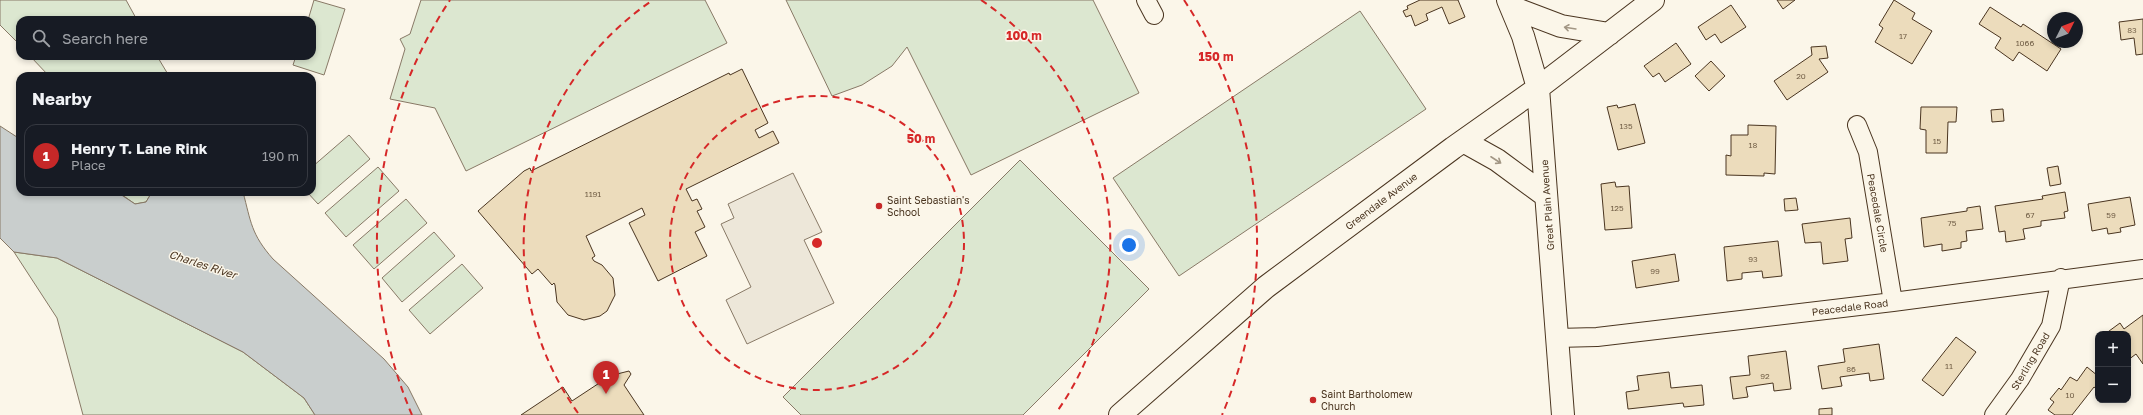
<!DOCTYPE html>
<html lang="en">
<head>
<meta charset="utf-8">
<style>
  body { margin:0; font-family:"Golos Text",sans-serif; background:#242831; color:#f1f3f6 }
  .controls { position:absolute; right:12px; bottom:12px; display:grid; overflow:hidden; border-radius:8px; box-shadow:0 2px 6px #0003 }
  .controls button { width:36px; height:36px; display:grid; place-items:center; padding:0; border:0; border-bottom:1px solid #363941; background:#171b24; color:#f1f3f6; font:20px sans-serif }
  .compass { position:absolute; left:2047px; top:12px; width:36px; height:36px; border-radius:50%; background:#171b24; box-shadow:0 2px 6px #0003; rotate:48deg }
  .you { position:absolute; left:1129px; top:245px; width:14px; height:14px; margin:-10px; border:3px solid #fff; border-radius:50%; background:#1a73e8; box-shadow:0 0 0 6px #1a73e833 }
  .badge { display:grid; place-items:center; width:26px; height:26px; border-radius:50%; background:#c62828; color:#fff; font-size:13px; font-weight:700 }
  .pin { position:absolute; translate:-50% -33px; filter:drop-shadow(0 1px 2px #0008) }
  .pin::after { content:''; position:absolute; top:21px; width:14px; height:12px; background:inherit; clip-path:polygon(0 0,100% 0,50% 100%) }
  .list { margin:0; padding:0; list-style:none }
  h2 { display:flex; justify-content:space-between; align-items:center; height:52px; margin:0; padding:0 16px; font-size:17px }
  h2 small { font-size:13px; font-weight:400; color:#9ea1a6 }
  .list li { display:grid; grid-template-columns:26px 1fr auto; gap:12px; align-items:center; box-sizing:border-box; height:64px; margin:0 8px 8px; padding:0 8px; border:1px solid #363941; border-radius:12px }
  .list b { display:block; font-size:15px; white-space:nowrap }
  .list p { margin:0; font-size:13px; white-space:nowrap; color:#9ea1a6 }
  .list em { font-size:13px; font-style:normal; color:#9ea1a6 }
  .icon { flex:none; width:22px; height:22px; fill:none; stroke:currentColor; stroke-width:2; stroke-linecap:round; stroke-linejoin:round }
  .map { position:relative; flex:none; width:2143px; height:415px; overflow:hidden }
  .search { position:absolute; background:#171b24; box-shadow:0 2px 6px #0003; left:16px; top:16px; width:300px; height:44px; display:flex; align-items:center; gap:10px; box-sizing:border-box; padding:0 14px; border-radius:12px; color:#9ea1a6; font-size:15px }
  .panel { position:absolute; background:#171b24; box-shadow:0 2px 6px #0003; left:16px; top:72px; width:300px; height:124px; border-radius:12px }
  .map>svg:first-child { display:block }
  .green { fill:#dce7d0; stroke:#887966 }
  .parking { fill:#ede7d9; stroke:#887966 }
  .water { fill:#c9cecd; stroke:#887966 }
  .building { fill:#ecdcbc; stroke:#4a3520 }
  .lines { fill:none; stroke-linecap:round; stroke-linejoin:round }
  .minor-casing { stroke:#4a3520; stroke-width:20 }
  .secondary-casing { stroke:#4a3520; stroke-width:24 }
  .minor { stroke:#fbf6e9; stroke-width:18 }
  .secondary { stroke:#fbf6e9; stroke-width:22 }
  .oneway { stroke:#a29684 }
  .ring { fill:none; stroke:#d62828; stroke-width:2; stroke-dasharray:7 5 }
  .poi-dot { fill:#c62828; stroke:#fbf6e9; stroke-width:1.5 }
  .labels { text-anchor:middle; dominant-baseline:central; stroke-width:3; stroke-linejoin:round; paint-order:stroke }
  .number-label { font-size:8px; fill:#725f47 }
  .poi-label { font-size:10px; fill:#4a3520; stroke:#fbf6e9; text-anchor:start }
  .street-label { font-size:10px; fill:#4a3520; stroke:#fbf6e9 }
  .water-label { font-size:11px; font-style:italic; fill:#4a3520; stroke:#fbf6e9 }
  .centre { fill:#d62828; stroke:#fbf6e9; stroke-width:2 }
  .ring-label { font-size:12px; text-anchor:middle; font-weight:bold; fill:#d62828; stroke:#fbf6e9; stroke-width:3; stroke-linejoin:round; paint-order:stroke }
</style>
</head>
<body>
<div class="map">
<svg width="2143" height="415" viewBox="0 0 2143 415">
  <rect width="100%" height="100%" fill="#fbf6e9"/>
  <path class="green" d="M0 0H126L137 20H20V45L0 25Z
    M314 0 345 9 324 75 293 65 296 56H312V20H308Z
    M421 0H705L727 43 466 171 435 108 390 99 405 49 400 39 410 34Z
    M786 0H1093L1139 93 971 175 907 47 892 66 862 85 832 96Z
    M1360 11 1426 109 1179 276 1113 178Z
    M30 56H157L169 76H49Z
    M349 135 370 159 318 204 307 192H312V167Z
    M1020 160 1149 289 1023 415H801L783 397Z
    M378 167 399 191 346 237 325 213Z
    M118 192H152L146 202 135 204Z
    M406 199 427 223 374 269 353 245Z
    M434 232 455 256 402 302 382 278Z
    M14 252 57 258 243 352 304 398 315 415H83L57 318Z
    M462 264 483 288 430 334 409 310Z"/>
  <path class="parking" d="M793 173 822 232 804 240 834 303 747 344 726 300 751 287 721 224 734 218 728 204Z"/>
  <path class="water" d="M0 126 20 139V192H117L135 204 146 202 152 192H243C251 222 251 234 273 259L384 359 408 387 422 415H315L304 398 243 352 57 258 14 252 0 238Z"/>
  <path class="building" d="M1420 0H1458L1465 17 1449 24 1442 7 1426 14 1428 20 1415 26 1411 15 1406 17 1403 11 1408 9 1407 6Z
    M1777 0H1795L1783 9Z
    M1894 0 1915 13 1912 19 1932 31 1912 64 1875 42 1883 28 1879 25Z
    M1731 5 1746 27 1721 43 1715 34 1706 40 1698 27Z
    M1990 7 2021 27 2023 24 2061 49 2047 71 2019 52 2013 61 1995 48 2001 38 1979 24Z
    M2143 19V54L2136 55 2134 38 2121 40 2119 22Z
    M1676 43 1691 64 1665 82 1659 73 1653 77 1644 66Z
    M1826 46 1828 58 1819 59 1828 72 1787 100 1774 81 1812 55 1811 47Z
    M1711 61 1725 76 1709 91 1695 76Z
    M742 69 768 123 755 130 759 138 773 131 779 143 686 189 692 201 697 199 702 209 697 211 705 227 695 232 707 256 658 281 629 223 645 215 642 208 586 236 595 256 592 258 594 261 602 265 613 278 615 295 607 311 600 316 584 320 568 315 557 302 555 285 554 283 552 285 538 269 532 274 478 211 524 171 530 168 531 171 729 73 730 75Z
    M1635 104 1645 143 1618 150 1607 107 1617 105 1618 108Z
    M1921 107H1957L1956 122H1948L1947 153H1926V130L1920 129Z
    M2003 109 2004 121 1992 122 1991 110Z
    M1748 125 1776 126 1775 174 1764 173V176L1726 175V155L1731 156V135H1748Z
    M2058 166 2061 184 2050 186 2047 168Z
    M1615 182 1616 187 1629 186 1632 228 1605 230 1601 184Z
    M2065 192 2068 211 2064 212 2065 218 2041 221V226L2023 229 2025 239 2006 242 2005 231 1999 232 1995 206 2043 199 2042 196Z
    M2130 197 2135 225 2120 228 2121 232 2108 234 2107 228 2092 231 2088 204Z
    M1796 198 1798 210 1785 211 1784 199Z
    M1980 206 1983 229 1966 231 1967 241 1961 242V248L1942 251V244L1924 247 1921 218 1967 211V208Z
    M1850 218 1852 238 1845 239 1848 261 1823 264 1821 242 1805 243 1802 224Z
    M1778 241 1782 276 1763 278 1762 271 1742 273V279L1727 281 1724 247Z
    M1675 254 1679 281 1636 288 1632 261Z
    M2143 315V364L2136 354 2128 360V334H2105L2120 323 2124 329Z
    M1956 337 1976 352 1943 396 1922 380Z
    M1879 344 1884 379 1870 381 1869 373 1840 377 1842 386 1822 389 1818 366 1845 362 1843 349Z
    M1786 351 1791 389 1774 391 1773 383 1746 387 1748 397 1733 399 1730 377 1750 375 1748 356Z
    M2087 367 2098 376V390L2094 387 2072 415H2055L2048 410 2054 402 2050 399 2059 388 2061 390 2070 377 2077 381Z
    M629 371 631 374 624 385 644 415H521L563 387 572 401 616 372 617 374Z
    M1669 372 1671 388 1702 385 1704 405 1684 407 1683 403 1628 409 1626 392 1639 390 1637 376Z
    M1832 408V415H1819V409Z"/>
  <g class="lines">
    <defs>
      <path id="minor" d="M1146 0 1154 15
        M1857 125 1868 152 1893 302
        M1556 338 1597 337 1893 302 2143 269
        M1994 415 2020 379 2051 326 2061 278"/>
      <path id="secondary" d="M1508 0 1523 36 1538 88 1563 415
        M1511 7 1561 26 1609 34
        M1463 141 1497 160 1546 196
        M1120 415 1266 287 1453 148 1538 88 1653 0"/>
    </defs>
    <use href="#minor" class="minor-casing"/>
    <use href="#secondary" class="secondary-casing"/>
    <use href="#minor" class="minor"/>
    <use href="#secondary" class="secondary"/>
  </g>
  <defs><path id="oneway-shaft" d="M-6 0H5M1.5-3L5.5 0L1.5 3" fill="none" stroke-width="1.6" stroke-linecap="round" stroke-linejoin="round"/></defs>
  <g class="oneway">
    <use href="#oneway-shaft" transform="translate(1570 28) rotate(-171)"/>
    <use href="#oneway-shaft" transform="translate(1496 160) rotate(33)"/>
  </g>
  <g class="ring">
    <circle cx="817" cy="243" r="147"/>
    <path d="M578 413A293 293 0 0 1 653 0M981 0A293 293 0 0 1 1056 413"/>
    <path d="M412 415A440 440 0 0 1 450 0M1184 0A440 440 0 0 1 1222 415"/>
  </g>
  <g class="poi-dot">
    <circle cx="879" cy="206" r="4"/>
    <circle cx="1313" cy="400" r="4"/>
  </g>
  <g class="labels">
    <g class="number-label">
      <text x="2132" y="30">83</text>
      <text x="1903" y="36">17</text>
      <text x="2025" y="43">1066</text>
      <text x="1801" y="76">20</text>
      <text x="1626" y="126">135</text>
      <text x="1937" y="141">15</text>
      <text x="1753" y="145">18</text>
      <text x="593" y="194">1191</text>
      <text x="1617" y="208">125</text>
      <text x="2030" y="215">67</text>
      <text x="2111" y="215">59</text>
      <text x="1952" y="223">75</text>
      <text x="1753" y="259">93</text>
      <text x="1655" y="271">99</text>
      <text x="1949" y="366">11</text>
      <text x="1851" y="369">86</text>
      <text x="1765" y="376">92</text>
      <text x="2070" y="395">10</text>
    </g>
    <g class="poi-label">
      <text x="887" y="200">Saint Sebastian's<tspan x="887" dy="12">School</tspan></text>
      <text x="1321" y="394">Saint Bartholomew<tspan x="1321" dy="12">Church</tspan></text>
    </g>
    <g class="street-label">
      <text transform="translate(1381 201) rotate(-37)">Greendale Avenue</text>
      <text transform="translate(1547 205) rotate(-94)">Great Plain Avenue</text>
      <text transform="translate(1878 213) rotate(80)">Peacedale Circle</text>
      <text transform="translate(1850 307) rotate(-7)">Peacedale Road</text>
      <text transform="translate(2030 361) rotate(-59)">Sterling Road</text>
    </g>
    <g class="water-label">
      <text transform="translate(203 264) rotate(18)">Charles River</text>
    </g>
  </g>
  <circle cx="817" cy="243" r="6" class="centre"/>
  <g class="ring-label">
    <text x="1024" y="40">100 m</text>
    <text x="1216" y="61">150 m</text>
    <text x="921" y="143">50 m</text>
  </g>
</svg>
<div class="controls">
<button>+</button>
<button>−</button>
</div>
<svg class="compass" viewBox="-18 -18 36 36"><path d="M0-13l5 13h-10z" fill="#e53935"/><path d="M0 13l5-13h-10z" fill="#9ea1a6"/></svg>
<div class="you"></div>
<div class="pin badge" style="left:606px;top:394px">1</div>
<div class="search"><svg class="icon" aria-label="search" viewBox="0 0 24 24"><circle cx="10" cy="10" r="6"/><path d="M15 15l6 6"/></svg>Search here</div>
<section class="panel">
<h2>Nearby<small></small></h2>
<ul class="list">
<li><span class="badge">1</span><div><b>Henry T. Lane Rink</b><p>Place</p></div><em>190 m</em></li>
</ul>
</section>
</div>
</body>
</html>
